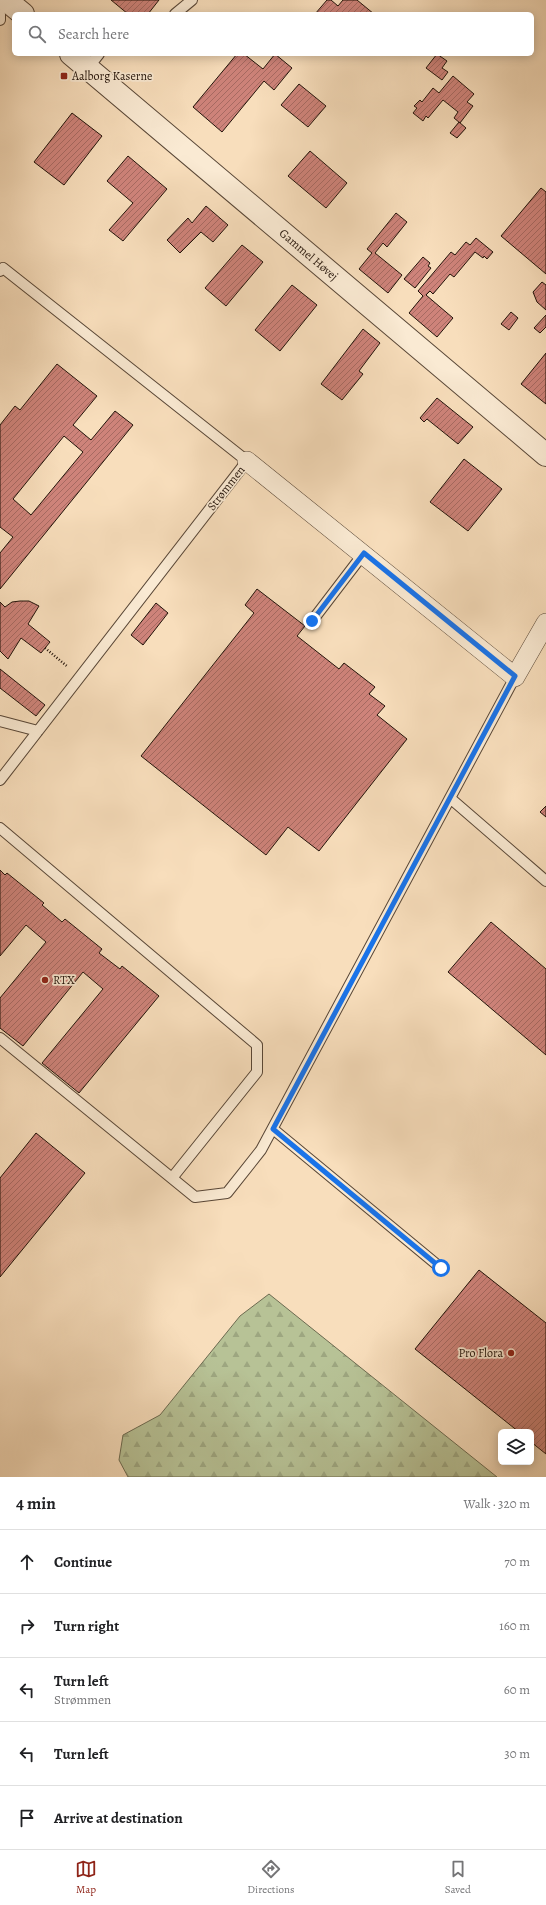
<!DOCTYPE html>
<html lang="en">
<head>
<meta charset="utf-8">
<style>
  body { margin:0; font-family:Alegreya,serif; background:#f2f2f2; color:#202124 }
  .controls { position:absolute; right:12px; bottom:12px; display:grid; overflow:hidden; border-radius:6px; box-shadow:0 2px 10px #0003 }
  .controls button { width:36px; height:36px; display:grid; place-items:center; padding:0; border:0; border-bottom:1px solid #e0e0e0; background:#fff; color:#202124; font:20px sans-serif }
  .stop { position:absolute; width:12px; height:12px; margin:-9px; border:3px solid #1a73e8; border-radius:50%; background:#fff }
  .stop.end { background:#1a73e8; border-color:#fff; box-shadow:0 1px 4px #0008 }
  .list { margin:0; padding:0; list-style:none }
  h2 { display:flex; justify-content:space-between; align-items:center; height:52px; margin:0; padding:0 16px; font-size:17px }
  h2 small { font-size:13px; font-weight:400; color:#757577 }
  .list li { display:grid; grid-template-columns:26px 1fr auto; gap:12px; align-items:center; box-sizing:border-box; height:64px; padding:0 16px; border-top:1px solid #e0e0e0 }
  .list b { display:block; font-size:15px; white-space:nowrap }
  .list p { margin:0; font-size:13px; white-space:nowrap; color:#757577 }
  .list em { font-size:13px; font-style:normal; color:#757577 }
  .icon { flex:none; width:22px; height:22px; fill:none; stroke:currentColor; stroke-width:2; stroke-linecap:round; stroke-linejoin:round }
  .map { position:relative; flex:none; width:546px; height:1477px; overflow:hidden }
  .search { position:absolute; background:#fff; box-shadow:0 2px 10px #0003; left:12px; right:12px; top:12px; height:44px; display:flex; align-items:center; gap:10px; box-sizing:border-box; padding:0 14px; border-radius:6px; color:#757577; font-size:15px }
  .sheet { height:372px; background:#fff }
  nav { display:flex; justify-content:space-around; align-items:center; box-sizing:border-box; height:56px; border-top:1px solid #e0e0e0; background:#fff; font-size:11px; color:#757577 }
  nav a { display:grid; justify-items:center; gap:2px }
  nav .on { color:#8f2418 }
  .map>svg:first-child { display:block }
  .forest { fill:url(#forest-firs); stroke:#6c6a50 }
  .building { fill:url(#building-hatch); stroke:#22130a; fill-rule:evenodd }
  .lines { fill:none; stroke-linecap:round; stroke-linejoin:round }
  .service-casing { stroke:#584636; stroke-width:12 }
  .minor-casing { stroke:#584636; stroke-width:20 }
  .tertiary-casing { stroke:#584636; stroke-width:24 }
  .path { stroke:#22130a; stroke-width:2.5; stroke-dasharray:1 2; stroke-linecap:butt }
  .service { stroke:#faead3; stroke-width:10 }
  .minor { stroke:#faead3; stroke-width:19 }
  .tertiary { stroke:#faead3; stroke-width:22 }
  .route { stroke:#1a73e8; stroke-width:5 }
  .poi-dot { fill:#8f2418; stroke:#faead3; stroke-width:1.5 }
  .labels { text-anchor:middle; dominant-baseline:central; stroke-width:3.5; stroke-linejoin:round; paint-order:stroke }
  .poi-label { font-size:12px; fill:#22130a; stroke:#faead3; text-anchor:start }
  .street-label { font-size:12px; fill:#22130a; stroke:#faead3 }
</style>
</head>
<body>
<div class="map">
<svg width="546" height="1477" viewBox="0 0 546 1477">
  <defs>
    <pattern id="forest-firs" width="22" height="20" patternUnits="userSpaceOnUse"><rect width="22" height="20" fill="#b7c296"/><path d="M5 1l3.5 6h-7zM16 11l3.5 6h-7z" fill="#9da680"/></pattern>
    <pattern id="building-hatch" width="6" height="6" patternUnits="userSpaceOnUse"><rect width="6" height="6" fill="#ce837a"/><path d="M-1 1l2-2M0 6l6-6M5 7l2-2" fill="none" stroke="#a76a62"/></pattern>
  </defs>
  <rect width="100%" height="100%" fill="#f8debc"/>
  <filter id="stains"><feTurbulence type="fractalNoise" baseFrequency=".005" numOctaves="4"/><feColorMatrix values="0 0 0 0 .2 0 0 0 0 .09 0 0 0 0 .02 0 0 0 .5 -.17"/></filter>
  <radialGradient id="worn" r=".72"><stop offset=".6" stop-color="#630" stop-opacity="0"/><stop offset="1" stop-color="#630" stop-opacity=".3"/></radialGradient>
  <path class="forest" d="M269 1294 497 1477H128L119 1460 123 1435 160 1415 240 1316Z"/>
  <path class="building" d="M111 0H159L148 14H128Z
    M327 0H331L338 6 343 0H357L374 14H315Z
    M237 54H244L263 69 275 54 292 68 274 90 264 81 222 132 193 107Z
    M437 54 447 61 442 68 448 72 442 80 426 68Z
    M453 76 474 94 467 102 473 106 460 123 454 118 458 112 443 100 428 118 426 116 423 121 413 113 417 108 414 106 420 100 422 102 433 88 439 93Z
    M299 84 326 106 308 127 281 105Z
    M72 113 102 136 64 185 34 162Z
    M459 122 466 128 457 138 450 133Z
    M310 151 347 183 326 208 288 176Z
    M128 156 167 189 123 241 109 230 133 203 107 181Z
    M541 188 546 192V274L501 236Z
    M206 206 228 225 213 242 201 232 180 253 167 240 188 218 192 223Z
    M396 213 407 222 387 247 383 243 375 253 402 275 388 293 359 269 372 253 367 249Z
    M476 238 493 252 487 259 484 256 483 258 475 252 454 277 450 274 433 294 430 291 426 295 453 318 437 337 409 313 423 296 418 291 451 252 455 255 466 242 470 245Z
    M242 245 263 262 226 306 205 288Z
    M423 257 430 263 428 266 431 268 415 288 404 279Z
    M542 282 546 285V310L537 302 533 292Z
    M292 285 317 305 280 351 255 330Z
    M511 312 518 318 509 330 501 324Z
    M546 315V327L540 333 534 328Z
    M363 329 380 343 359 371 363 374 342 400 321 384Z
    M546 353V404L521 384Z
    M57 364 97 396 73 425 91 440 115 411 133 425 0 589V553L13 537 0 527V425L15 406 20 410ZM64 436 83 452 31 515 13 499Z
    M437 398 473 427 458 444 427 419 424 422 420 418Z
    M464 459 502 489 468 531 430 502Z
    M257 589 305 626 297 636 339 669 344 663 375 687 369 694 385 706 377 715 407 739 319 851 288 827 266 855 141 756 254 613 245 605Z
    M20 601H29L39 606 28 624 50 642 41 653 21 638 8 659 0 651V602L5 607 12 602Z
    M156 603 168 613 143 645 131 635Z
    M0 669 45 705 36 716 0 688Z
    M546 806V817L540 812Z
    M0 870 5 875 7 873 44 903 42 905 62 922 65 919 102 949 99 953 120 969 122 966 159 996 79 1093 42 1063 103 989 83 972 23 1046 0 1028V998L46 942 26 925 0 956Z
    M491 922 546 969V1055L448 972Z
    M36 1133 85 1173 0 1277V1178Z
    M479 1270 546 1323V1454L531 1442V1432H519L415 1349Z"/>
  <g class="lines">
    <defs>
      <path id="service" d="M0 14V20
        M175 14 192 0
        M88 68 99 54
        M0 271 3 268 247 461 0 780
        M312 621 364 553
        M0 721 38 731
        M450 798 546 881
        M0 828 257 1045V1072L172 1178
        M0 1038 195 1197 227 1193 261 1150 515 677
        M273 1129 441 1268"/>
      <path id="minor" d="M247 461 515 677 546 623"/>
      <g id="tertiary">
        <path d="M6 0 23 14"/>
        <path id="s1" d="M71 54 546 455"/>
      </g>
    </defs>
    <use href="#service" class="service-casing"/>
    <use href="#minor" class="minor-casing"/>
    <use href="#tertiary" class="tertiary-casing"/>
    <path class="path" d="M45 648 68 667"/>
    <use href="#service" class="service"/>
    <use href="#minor" class="minor"/>
    <use href="#tertiary" class="tertiary"/>
  </g>
  <g class="lines">
    <path class="route" d="M312 621 364 553 515 676 273 1129 441 1268"/>
  </g>
  <g class="poi-dot">
    <rect x="60" y="72" width="8" height="8" rx="2"/>
    <circle cx="45" cy="980" r="4"/>
    <circle cx="511" cy="1353" r="4"/>
  </g>
  <g class="labels">
    <g class="poi-label">
      <text x="72" y="76">Aalborg Kaserne</text>
      <text x="53" y="980">RTX</text>
      <text x="503" y="1353" text-anchor="end">Pro Flora</text>
    </g>
    <g class="street-label">
      <text stroke="none"><textPath href="#s1" startOffset="311">Gammel Høvej</textPath></text>
      <text transform="translate(226 488) rotate(-52)">Strømmen</text>
    </g>
  </g>
  <rect width="100%" height="100%" filter="url(#stains)"/>
  <rect width="100%" height="100%" fill="url(#worn)"/>
</svg>
<div class="controls">
<button><svg class="icon" aria-label="layers" viewBox="0 0 24 24"><path d="M12 4l9 5-9 5-9-5zM3 14l9 5 9-5"/></svg></button>
</div>
<div class="stop" style="left:441px;top:1268px"></div>
<div class="stop end" style="left:312px;top:621px"></div>
<div class="search"><svg class="icon" aria-label="search" viewBox="0 0 24 24"><circle cx="10" cy="10" r="6"/><path d="M15 15l6 6"/></svg>Search here</div>
</div>
<section class="sheet">
<h2>4 min<small>Walk · 320 m</small></h2>
<ul class="list">
<li><svg class="icon" aria-label="ahead" viewBox="0 0 24 24"><path d="M12 20V5M6 11l6-6 6 6"/></svg><div><b>Continue</b></div><em>70 m</em></li>
<li><svg class="icon" aria-label="right" viewBox="0 0 24 24"><path d="M7 20v-9h11M14 6l5 5-5 5"/></svg><div><b>Turn right</b></div><em>160 m</em></li>
<li><svg class="icon" aria-label="left" viewBox="0 0 24 24"><path d="M17 20v-9H6M10 6l-5 5 5 5"/></svg><div><b>Turn left</b><p>Strømmen</p></div><em>60 m</em></li>
<li><svg class="icon" aria-label="left" viewBox="0 0 24 24"><path d="M17 20v-9H6M10 6l-5 5 5 5"/></svg><div><b>Turn left</b></div><em>30 m</em></li>
<li><svg class="icon" aria-label="arrive" viewBox="0 0 24 24"><path d="M6 21V4h12l-3 4 3 4H6"/></svg><div><b>Arrive at destination</b></div></li>
</ul>
</section>
<nav>
<a class="on"><svg class="icon" aria-label="map" viewBox="0 0 24 24"><path d="M3 6l6-2 6 2 6-2v14l-6 2-6-2-6 2zM9 4v14M15 6v14"/></svg>Map</a>
<a><svg class="icon" aria-label="directions" viewBox="0 0 24 24"><path d="M12 3l9 9-9 9-9-9zM9 14v-3h6M13 9l2 2-2 2"/></svg>Directions</a>
<a><svg class="icon" aria-label="saved" viewBox="0 0 24 24"><path d="M7 4h10v16l-5-4-5 4z"/></svg>Saved</a>
</nav>
</body>
</html>
